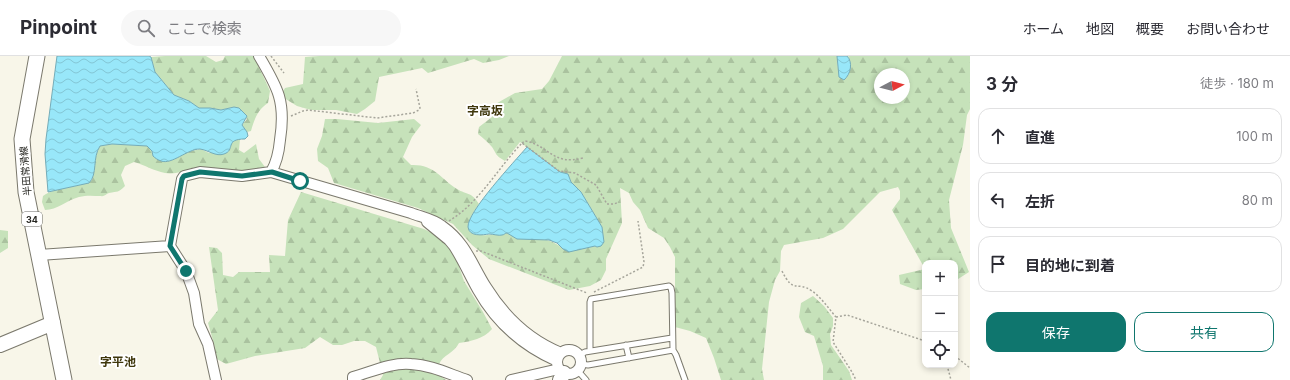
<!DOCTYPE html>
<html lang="ja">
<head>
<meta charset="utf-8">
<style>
  body { margin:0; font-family:Inter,"Noto Sans JP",sans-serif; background:#f7f7f7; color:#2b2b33 }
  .controls { position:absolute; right:12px; bottom:12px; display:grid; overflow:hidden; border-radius:8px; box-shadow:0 2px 6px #0003 }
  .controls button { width:36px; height:36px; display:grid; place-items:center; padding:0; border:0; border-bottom:1px solid #e1e1e2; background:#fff; color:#2b2b33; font:20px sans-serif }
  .compass { position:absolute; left:874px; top:12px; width:36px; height:36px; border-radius:50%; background:#fff; box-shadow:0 2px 6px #0003; rotate:83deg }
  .stop { position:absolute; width:12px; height:12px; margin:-9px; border:3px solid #0f766e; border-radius:50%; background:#fff }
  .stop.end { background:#0f766e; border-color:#fff; box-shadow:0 1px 4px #0008 }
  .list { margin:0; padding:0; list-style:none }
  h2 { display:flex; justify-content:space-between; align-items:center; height:52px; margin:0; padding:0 16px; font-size:17px }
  h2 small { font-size:13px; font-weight:400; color:#7c7c81 }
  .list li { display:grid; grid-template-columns:26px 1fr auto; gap:12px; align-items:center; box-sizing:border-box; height:56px; margin:0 8px 8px; padding:0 8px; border:1px solid #e1e1e2; border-radius:12px }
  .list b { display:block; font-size:15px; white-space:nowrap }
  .list em { font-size:13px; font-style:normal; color:#7c7c81 }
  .actions { display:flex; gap:8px; padding:12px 16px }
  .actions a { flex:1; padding:9px 0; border:1px solid #0f766e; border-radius:12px; text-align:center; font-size:14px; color:#0f766e }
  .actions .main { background:#0f766e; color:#fff }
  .icon { flex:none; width:22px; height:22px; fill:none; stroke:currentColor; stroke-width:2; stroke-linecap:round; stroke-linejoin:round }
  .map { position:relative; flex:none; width:970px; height:324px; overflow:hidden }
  header { display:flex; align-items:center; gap:24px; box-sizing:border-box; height:56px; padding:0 20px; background:#fff; border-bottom:1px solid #e1e1e2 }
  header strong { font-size:19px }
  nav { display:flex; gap:22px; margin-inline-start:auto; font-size:14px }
  .search { width:280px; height:36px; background:#f7f7f7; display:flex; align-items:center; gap:10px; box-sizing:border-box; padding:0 14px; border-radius:22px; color:#7c7c81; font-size:15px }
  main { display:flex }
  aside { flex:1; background:#fff }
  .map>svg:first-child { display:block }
  .forest { fill:url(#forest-firs); fill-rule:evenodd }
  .water { fill:url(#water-waves); stroke:#75acb8 }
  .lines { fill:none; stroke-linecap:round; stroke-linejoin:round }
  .lane-casing { stroke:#7b796d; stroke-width:7 }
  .street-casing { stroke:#7b796d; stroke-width:12 }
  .secondary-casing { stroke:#7b796d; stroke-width:16 }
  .primary-casing { stroke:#7b796d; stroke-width:17 }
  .path { stroke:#a6a59b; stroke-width:1.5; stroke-dasharray:2 2; stroke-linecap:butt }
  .lane { stroke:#fff; stroke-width:5 }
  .street { stroke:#fff; stroke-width:10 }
  .secondary { stroke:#fff; stroke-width:14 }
  .primary { stroke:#fff; stroke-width:15 }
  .route { stroke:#0f766e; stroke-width:5 }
  .labels { text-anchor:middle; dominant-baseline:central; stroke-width:4; stroke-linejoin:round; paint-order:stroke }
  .shield { fill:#fff; stroke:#666662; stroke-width:1 }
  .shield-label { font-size:9px; font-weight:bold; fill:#24241f }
  .street-label { font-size:10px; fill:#24241f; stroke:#fff }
  .quarter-label { font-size:12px; font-weight:bold; fill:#3f370c; stroke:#fff }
</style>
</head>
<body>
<header>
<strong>Pinpoint</strong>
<div class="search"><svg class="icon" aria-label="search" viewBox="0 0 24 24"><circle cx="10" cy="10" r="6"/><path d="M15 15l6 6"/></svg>ここで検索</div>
<nav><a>ホーム</a><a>地図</a><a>概要</a><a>お問い合わせ</a></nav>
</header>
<main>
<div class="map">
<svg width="970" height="324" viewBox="0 0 970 324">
  <defs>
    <pattern id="forest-firs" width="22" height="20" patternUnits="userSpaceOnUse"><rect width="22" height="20" fill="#c6e2ba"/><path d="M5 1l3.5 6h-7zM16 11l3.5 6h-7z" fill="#aac29f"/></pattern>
    <pattern id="water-waves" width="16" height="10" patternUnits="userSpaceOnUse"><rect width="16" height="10" fill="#98e7f9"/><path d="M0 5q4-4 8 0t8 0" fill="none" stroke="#83c6d5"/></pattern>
  </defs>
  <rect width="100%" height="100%" fill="#f8f6e9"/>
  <path class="forest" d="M165 0H206L216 6 223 4 225 0H254L270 35 268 47C258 53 254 64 251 75L247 76 242 69 247 63 234 51 221 54 210 52H199L189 45 174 39 155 16 151 1Z
    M319 0H509L499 4 483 7 474 3 428 17 422 12 379 21 375 45 365 53 357 58 336 54H311L297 50 284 42 282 37 285 32 303 28 305 1Z
    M562 0H837L838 13 849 1 847 0H970V53L967 59 963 89 949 144 951 172 969 216 955 225V207H925V233L916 234 900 228 899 219 925 213 892 154 900 143V135L898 131 880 136 843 173 823 182 784 189 781 195 780 215 775 224 769 246 762 313 764 324H721L714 302 706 282 690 275 675 271V201L670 191 664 182 648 172 640 154 633 146 629 137 620 132 622 167 606 203V214L601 224 590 230 569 234 489 203 472 189 453 168 418 152 334 127 328 112 318 105 317 93 322 80 325 63H337L378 67 414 63 421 69 412 81 403 101 411 109C434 108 440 122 457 133 467 139 472 136 479 148 472 158 458 179 482 179 490 180 498 177 506 177 511 177 513 181 517 183 518 183 522 182 523 182 539 182 551 182 563 193L595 190 597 191 602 171 581 136 571 126 568 118 560 116 520 86 505 105C494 98 498 100 492 91 488 86 483 82 478 78L479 71 492 61V50L515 37 542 33 549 25ZM880 18H904V42H880Z
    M235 83H240L239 94 244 97 256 88 259 103 265 111C243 121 222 111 199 112 187 113 177 119 165 117 154 115 145 109 134 106L125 110 121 119 125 130C118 137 118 135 109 137 106 138 104 141 101 140 93 140 87 139 79 141 67 144 57 154 45 154L42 146 43 140C57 130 77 133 92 124 95 112 93 101 100 90L112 88 148 90 152 95 153 100 170 105 187 96 201 93 209 97 228 96 232 86Z
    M301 136 424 173 442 182 455 199 464 225 483 256 492 273C483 283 472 285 459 287 454 297 443 299 439 308 438 311 438 315 438 318L446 324H380L383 319 376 291 365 285H354L342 289H333L320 281 305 292 255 300 226 308 215 302 214 288 208 267 218 254 209 191 217 192 222 197 223 219 233 221 239 216H270L269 199 285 200 288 164Z
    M0 174 8 175V192L0 197Z
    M813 240 824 250 833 262V270L830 278 831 289 849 315 852 324H823V310L814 280 805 276 799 261 801 247Z"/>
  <path class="water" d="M57 0H149L151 1 155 16 174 39 189 45 199 52H210L221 54 234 51 239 52 247 60 242 69 247 76 248 80 245 83C224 83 236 94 224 98 216 101 208 94 200 93 187 93 172 109 161 105 158 104 155 102 153 100L152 95 147 90 112 88 100 90C92 102 98 118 89 127L48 136 45 98 46 83Z
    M837 0H847C853 6 851 18 844 24L839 21Z
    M527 91 560 116 568 118 571 126 581 136 602 171 604 186 601 190 597 191 595 190 569 196 563 193 557 187 549 184 517 183 507 177C505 177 504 179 502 179 499 180 493 178 489 178 483 179 469 181 468 171 467 156 515 105 527 91Z"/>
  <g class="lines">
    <defs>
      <path id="lane" d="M626 289 629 302
        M590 295V246L591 243 669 230 671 232 672 237 673 294 676 299 685 324
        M580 299 585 296 672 282
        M581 308 588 309 673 294
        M578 315 586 324"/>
      <path id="street" d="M259 0C278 32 286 46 280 84 279 95 277 106 271 116
        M427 166 449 184 454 190C463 204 470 220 478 234 496 266 523 290 557 305
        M170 190 182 123 184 120 200 116 242 120 271 116 411 157C421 161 433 163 442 170 466 187 471 207 486 231 504 260 529 284 561 297
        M170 190 186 215 194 237 199 268 208 288 216 324
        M39 199 170 190
        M557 306a12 12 0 1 1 24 0a12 12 0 1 1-24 0Z
        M353 324V321C371 316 392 306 411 308 431 309 449 318 467 324
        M511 324 559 313"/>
      <path id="secondary" d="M0 289 53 267
        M560 324 564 317"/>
      <path id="primary" d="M37 0 22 83 26 136 64 324"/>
    </defs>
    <use href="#lane" class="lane-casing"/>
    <use href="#street" class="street-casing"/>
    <use href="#secondary" class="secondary-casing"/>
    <use href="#primary" class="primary-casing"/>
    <path class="path" d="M271 0 284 17
      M291 60 303 55 308 54 377 62 413 57 419 54 420 52 416 33
      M522 87 525 85C549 89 552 110 583 102
      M449 165C480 146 497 113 522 87L559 115 575 117 596 129 607 148H614L619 146
      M476 195H481L587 237
      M782 215C794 239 796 224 812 235 821 241 829 253 836 261L833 286 852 316 856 324
      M594 236 643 211 644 206 638 165
      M836 261 847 259 925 285
      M955 300 970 312
      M947 309 951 324"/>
    <use href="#lane" class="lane"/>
    <use href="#street" class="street"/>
    <use href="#secondary" class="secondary"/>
    <use href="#primary" class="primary"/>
  </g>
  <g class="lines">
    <path class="route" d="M186 215 170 190 182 123 184 120 200 116 242 120 272 116 300 125"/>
  </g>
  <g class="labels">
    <rect class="shield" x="22" y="156" width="20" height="14" rx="3"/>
    <g class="shield-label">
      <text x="32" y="163">34</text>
    </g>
    <g class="street-label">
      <text transform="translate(25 115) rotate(-95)">半田常滑線</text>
    </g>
    <g class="quarter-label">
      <text x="485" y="54">字高坂</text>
      <text x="118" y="305">字平池</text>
    </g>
  </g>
</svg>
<div class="controls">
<button>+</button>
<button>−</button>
<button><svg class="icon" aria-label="locate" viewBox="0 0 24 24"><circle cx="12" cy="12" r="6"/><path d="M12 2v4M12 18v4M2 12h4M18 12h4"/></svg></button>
</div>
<svg class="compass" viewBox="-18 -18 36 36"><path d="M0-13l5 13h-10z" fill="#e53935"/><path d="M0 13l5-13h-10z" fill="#7c7c81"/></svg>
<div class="stop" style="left:300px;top:125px"></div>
<div class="stop end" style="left:186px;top:215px"></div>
</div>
<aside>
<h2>3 分<small>徒歩 · 180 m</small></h2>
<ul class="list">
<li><svg class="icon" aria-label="ahead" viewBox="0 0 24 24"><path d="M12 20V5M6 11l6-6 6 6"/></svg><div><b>直進</b></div><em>100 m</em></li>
<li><svg class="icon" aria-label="left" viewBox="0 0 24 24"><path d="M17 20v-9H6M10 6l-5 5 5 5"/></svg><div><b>左折</b></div><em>80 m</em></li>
<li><svg class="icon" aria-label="arrive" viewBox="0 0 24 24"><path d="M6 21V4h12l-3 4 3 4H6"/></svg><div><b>目的地に到着</b></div></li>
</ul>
<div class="actions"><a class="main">保存</a><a>共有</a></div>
</aside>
</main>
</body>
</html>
